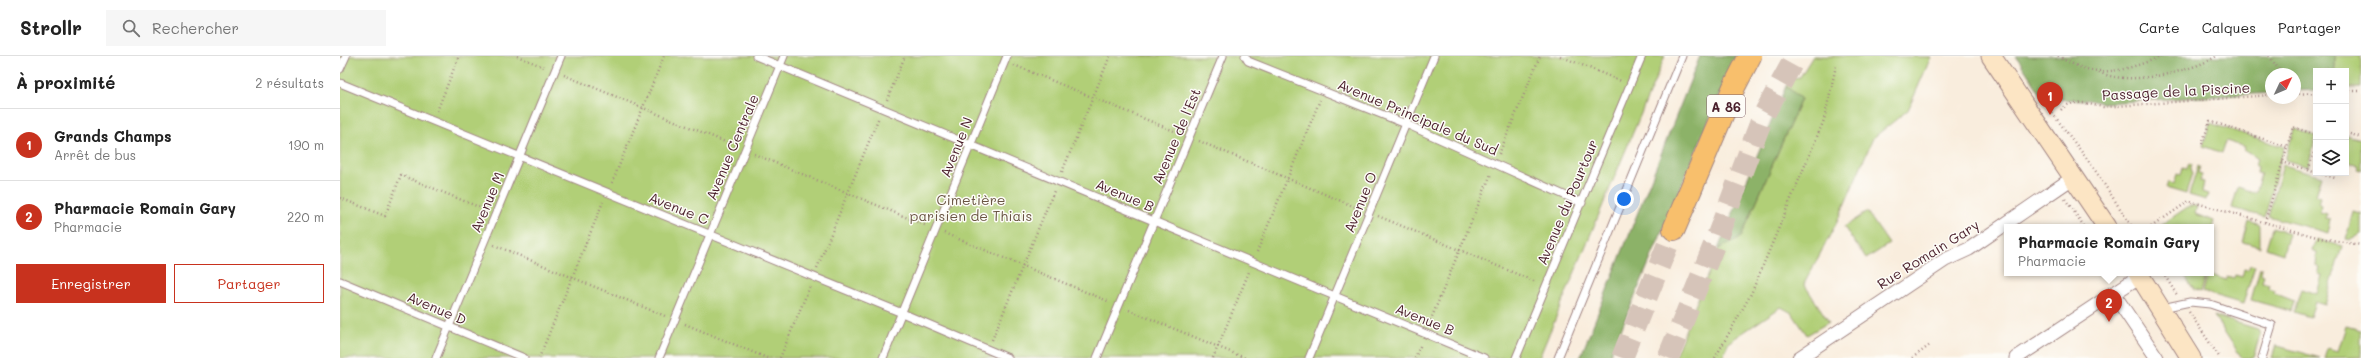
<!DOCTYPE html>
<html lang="fr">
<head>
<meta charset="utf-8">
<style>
  body { margin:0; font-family:Mali,sans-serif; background:#f6f6f6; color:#222 }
  .controls { position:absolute; right:12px; top:12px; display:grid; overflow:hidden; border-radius:0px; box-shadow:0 4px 16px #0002 }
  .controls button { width:36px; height:36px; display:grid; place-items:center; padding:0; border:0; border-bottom:1px solid #e0e0e0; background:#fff; color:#222; font:20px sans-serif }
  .compass { position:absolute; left:1925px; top:12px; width:36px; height:36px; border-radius:50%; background:#fff; box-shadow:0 4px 16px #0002; rotate:46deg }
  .you { position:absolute; left:1284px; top:143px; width:14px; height:14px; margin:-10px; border:3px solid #fff; border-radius:50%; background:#1a73e8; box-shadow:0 0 0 6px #1a73e833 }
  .badge { display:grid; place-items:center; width:26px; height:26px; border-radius:50%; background:#c8321e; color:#fff; font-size:13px; font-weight:700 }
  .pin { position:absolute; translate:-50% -33px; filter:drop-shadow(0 1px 2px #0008) }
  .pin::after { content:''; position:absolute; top:21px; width:14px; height:12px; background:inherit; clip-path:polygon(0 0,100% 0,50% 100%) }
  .popup { position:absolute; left:1664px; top:168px; width:210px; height:52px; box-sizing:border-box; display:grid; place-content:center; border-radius:0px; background:#fff; filter:drop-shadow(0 1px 3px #0005); font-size:13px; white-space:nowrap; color:#767676 }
  .popup b { font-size:15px; color:#222 }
  .popup::after { content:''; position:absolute; left:50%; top:100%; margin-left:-8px; border:8px solid transparent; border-top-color:#fff }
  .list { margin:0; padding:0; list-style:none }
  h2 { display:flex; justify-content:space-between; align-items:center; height:52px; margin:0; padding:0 16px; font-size:17px }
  h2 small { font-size:13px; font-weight:400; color:#767676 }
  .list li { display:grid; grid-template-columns:26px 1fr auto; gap:12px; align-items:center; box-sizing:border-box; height:72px; padding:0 16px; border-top:1px solid #e0e0e0 }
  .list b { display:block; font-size:15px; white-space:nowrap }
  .list p { margin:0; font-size:13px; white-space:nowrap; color:#767676 }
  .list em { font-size:13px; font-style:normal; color:#767676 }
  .actions { display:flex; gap:8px; padding:12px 16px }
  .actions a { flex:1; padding:9px 0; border:1px solid #c8321e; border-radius:0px; text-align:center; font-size:14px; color:#c8321e }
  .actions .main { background:#c8321e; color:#fff }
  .icon { flex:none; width:22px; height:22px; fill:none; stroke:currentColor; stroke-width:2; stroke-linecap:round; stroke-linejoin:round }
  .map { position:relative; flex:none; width:2021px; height:302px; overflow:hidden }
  header { display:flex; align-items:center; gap:24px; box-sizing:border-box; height:56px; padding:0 20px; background:#fff; border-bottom:1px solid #e0e0e0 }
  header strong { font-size:19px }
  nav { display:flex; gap:22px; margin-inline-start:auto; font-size:14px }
  .search { width:280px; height:36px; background:#f6f6f6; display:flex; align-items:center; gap:10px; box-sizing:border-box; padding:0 14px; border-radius:0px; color:#767676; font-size:15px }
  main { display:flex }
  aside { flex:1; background:#fff }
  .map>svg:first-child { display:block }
  .green { fill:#b1cf77; stroke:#7e7751 }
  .forest { fill:#8cb268; stroke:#6b684a }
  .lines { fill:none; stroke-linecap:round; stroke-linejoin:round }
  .motorway-tunnel { stroke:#d6c4b9; stroke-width:22; stroke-dasharray:22 11; stroke-linecap:butt }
  .service-casing { stroke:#a28684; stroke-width:9 }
  .minor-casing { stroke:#a28684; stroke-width:15 }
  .secondary-casing { stroke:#a28684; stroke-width:21 }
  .motorway-casing { stroke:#a28684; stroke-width:24 }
  .path { stroke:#a28684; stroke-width:2.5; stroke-dasharray:1 3; stroke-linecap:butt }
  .service { stroke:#fff; stroke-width:7 }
  .minor { stroke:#fff; stroke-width:13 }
  .secondary { stroke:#fce5c4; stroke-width:19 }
  .motorway { stroke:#f8bf6c; stroke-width:22 }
  .labels { text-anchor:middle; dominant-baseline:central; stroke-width:3; stroke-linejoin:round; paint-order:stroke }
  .shield { fill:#fdfcf7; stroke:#806168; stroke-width:1 }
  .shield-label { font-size:13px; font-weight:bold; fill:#4a1f2b }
  .street-label { font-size:14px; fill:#4a1f2b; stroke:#fdfcf7 }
  .park-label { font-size:14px; fill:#695442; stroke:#fdfcf7 }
</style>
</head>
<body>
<header>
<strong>Strollr</strong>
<div class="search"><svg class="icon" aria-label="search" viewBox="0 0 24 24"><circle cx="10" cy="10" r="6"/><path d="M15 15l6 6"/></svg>Rechercher</div>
<nav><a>Carte</a><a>Calques</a><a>Partager</a></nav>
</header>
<main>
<aside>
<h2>À proximité<small>2 résultats</small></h2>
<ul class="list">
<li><span class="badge">1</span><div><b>Grands Champs</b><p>Arrêt de bus</p></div><em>190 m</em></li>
<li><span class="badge">2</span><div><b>Pharmacie Romain Gary</b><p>Pharmacie</p></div><em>220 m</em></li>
</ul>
<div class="actions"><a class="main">Enregistrer</a><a>Partager</a></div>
</aside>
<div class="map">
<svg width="2021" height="302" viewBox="0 0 2021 302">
  <rect width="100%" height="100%" fill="#fdfcf7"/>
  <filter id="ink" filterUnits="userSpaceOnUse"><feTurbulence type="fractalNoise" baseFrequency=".025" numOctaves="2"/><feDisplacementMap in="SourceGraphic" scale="8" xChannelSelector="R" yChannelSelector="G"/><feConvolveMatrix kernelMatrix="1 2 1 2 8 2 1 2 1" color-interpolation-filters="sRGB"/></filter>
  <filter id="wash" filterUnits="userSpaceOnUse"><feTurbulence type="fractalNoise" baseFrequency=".012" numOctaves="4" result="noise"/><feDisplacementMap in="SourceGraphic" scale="16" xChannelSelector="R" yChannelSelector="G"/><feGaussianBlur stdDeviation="0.9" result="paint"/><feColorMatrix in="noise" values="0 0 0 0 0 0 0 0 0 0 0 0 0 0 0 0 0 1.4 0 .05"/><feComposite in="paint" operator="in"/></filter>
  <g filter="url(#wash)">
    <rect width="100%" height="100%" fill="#f9eddd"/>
    <path class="green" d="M0 0H1325L1199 302H0Z
      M1473 0 1591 1 1568 54 1533 82 1497 166 1464 228 1489 266 1467 279 1452 257 1441 251 1389 286 1382 302H1334L1378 193 1401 181 1461 43 1446 30 1452 22 1460 21Z
      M1995 0H2021V32H2006V15H1995Z
      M1870 67 1944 91 1925 161 1892 152 1898 131 1915 137 1921 118 1917 117 1918 111 1915 109 1917 102 1904 94 1905 91 1886 85 1882 97 1863 90Z
      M1954 73 1976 80 1968 111 1945 104Z
      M2006 79 2021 83V114L2017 113 2018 110 2006 106Z
      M1849 107 1852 108 1850 114 1852 118 1846 138 1826 132 1828 126 1834 128 1837 118 1841 119 1843 112 1847 113Z
      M1943 109 1982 120 1976 139 1980 141 1978 147 1981 149 1980 156 1987 158 1986 162 1991 163 1988 177 1928 160Z
      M1858 110 1860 111 1858 117 1862 118 1860 125 1864 126 1862 136 1868 138 1866 144 1849 139Z
      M1849 150H1857L1855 158 1874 165 1872 172 1818 171Z
      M2013 155 2021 157V178L2011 184 2006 183Z
      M1527 156 1549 188 1526 203 1504 171Z
      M1909 165 1920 169V191L1903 186Z
      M1932 172 1949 177 1943 198 1926 192Z
      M1976 183 2002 190 1985 249 1975 246 1970 261 1954 256 1961 233 1977 238 1982 219 1978 218 1980 212 1976 210 1977 196 1972 194Z
      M1910 209 1915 210 1903 248 1863 236 1868 218 1886 224 1887 220 1894 222 1895 219 1902 221 1904 213 1908 214Z
      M1920 212H1922L1921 218 1924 219 1922 226 1929 228 1928 232 1935 234 1934 237 1954 245 1951 255 1911 244Z
      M1843 217H1867L1861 236 1854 234Z
      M1874 260 1918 273 1920 279 1913 302H1902Z
      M2006 270 2021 274V301L1984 302 1987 292 1998 295Z
      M1936 289 1938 290 1980 302H1932Z"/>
    <path class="forest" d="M1360 0H1396L1269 302H1240Z
      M1676 0H1995V15H1976V34L1955 35V18H1931V37L1762 47 1748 44 1704 43Z
      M1446 30 1461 43 1401 181 1378 193Z"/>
  </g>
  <g filter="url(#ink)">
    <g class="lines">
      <path class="motorway-tunnel" d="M1282 302 1334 173
        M1328 302 1374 189 1423 60 1456 0"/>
      <defs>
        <path id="service" d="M416 0 1144 302
          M905 0 908 5 1066 68 1242 147
          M0 13 6 0
          M0 27 562 257 668 302
          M0 225 184 302
          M1822 252 1850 246 1870 248 1932 269 1922 302
          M96 302 221 0
          M319 302 444 0
          M543 302 667 0
          M757 302 883 0
          M969 302 1094 0
          M1176 302 1302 0
          M1218 302 1342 0"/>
        <path id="minor" d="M1773 237 1817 302
          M1459 302 1605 204 1629 193 1734 121
          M1676 302 1800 220"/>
        <path id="secondary" d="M1651 0 1767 171
          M1798 217 1851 302"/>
        <path id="motorway" d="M1334 173 1394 31 1410 0"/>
      </defs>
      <use href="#service" class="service-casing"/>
      <use href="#minor" class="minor-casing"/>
      <use href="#secondary" class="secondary-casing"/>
      <use href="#motorway" class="motorway-casing"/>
      <path class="path" d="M177 0 204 11
        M1220 0 1281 25
        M1718 0C1757 25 1783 15 1823 0
        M1929 0 1942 18
        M674 9 839 77
        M1759 16C1787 31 1851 16 1877 0
        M224 19 395 90
        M2006 35H2021
        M1955 38 1976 37
        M547 44 565 0
        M1710 54 1753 111 1792 171
        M1721 54C1732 42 1747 48 1763 51L1931 39
        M97 55 119 0
        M2006 77 2021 81
        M859 85 1020 153
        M1862 88 1870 65 1947 91
        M414 98 587 170
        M1159 98 1200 0
        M1942 106 1968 114 1976 91
        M1968 114 1976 117
        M722 116 770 0
        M1978 117 1995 122
        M272 127 324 0
        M0 142 45 160 61 119 146 154
        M1725 143 1744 170
        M1038 160 1196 226
        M1925 166 1953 71 1976 79
        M1811 171 1849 145 1980 182 2021 189
        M604 177 770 246
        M154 189 325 260
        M917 196 980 44
        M477 212 539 61
        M1823 217 1837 239
        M789 254 905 302
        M1849 256 1880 302
        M345 268 427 302
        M1089 268 1151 118
        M652 284 714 135
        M199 302 263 146
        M440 302 470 230
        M873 302 909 216
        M1075 302 1081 288
        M1375 302 1411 238 1484 64 1496 10
        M1572 302 1590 289"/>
      <use href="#service" class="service"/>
      <use href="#minor" class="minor"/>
      <use href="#secondary" class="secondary"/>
      <use href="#motorway" class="motorway"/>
    </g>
  </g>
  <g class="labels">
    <rect class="shield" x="1367" y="39" width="38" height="22" rx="3"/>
    <g class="shield-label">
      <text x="1386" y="50">A 86</text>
    </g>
    <g class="street-label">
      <text transform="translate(1836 35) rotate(-3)">Passage de la Piscine</text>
      <text transform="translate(1078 61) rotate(23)">Avenue Principale du Sud</text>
      <text transform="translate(836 80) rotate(-67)">Avenue de l'Est</text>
      <text transform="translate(392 91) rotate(-67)">Avenue Centrale</text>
      <text transform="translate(616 91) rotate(-68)">Avenue N</text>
      <text transform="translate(785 139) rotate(23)">Avenue B</text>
      <text transform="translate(147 146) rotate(-67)">Avenue M</text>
      <text transform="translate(1020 146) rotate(-68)">Avenue O</text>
      <text transform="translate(1227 146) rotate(-67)">Avenue du Pourtour</text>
      <text transform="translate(339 152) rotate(22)">Avenue C</text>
      <text transform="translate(1588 198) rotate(-32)">Rue Romain Gary</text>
      <text transform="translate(97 252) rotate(23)">Avenue D</text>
      <text transform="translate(1085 263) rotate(22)">Avenue B</text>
    </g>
    <g class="park-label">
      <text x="631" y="143">Cimetière<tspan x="631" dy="16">parisien de Thiais</tspan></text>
    </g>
  </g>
</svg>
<div class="controls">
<button>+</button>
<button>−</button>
<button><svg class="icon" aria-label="layers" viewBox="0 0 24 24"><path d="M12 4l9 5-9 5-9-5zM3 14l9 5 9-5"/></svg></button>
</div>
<svg class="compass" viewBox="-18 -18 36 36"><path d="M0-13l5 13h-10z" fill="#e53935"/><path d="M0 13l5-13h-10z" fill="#767676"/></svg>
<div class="you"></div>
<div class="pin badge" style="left:1710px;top:59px">1</div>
<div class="pin badge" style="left:1769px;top:266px">2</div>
<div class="popup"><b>Pharmacie Romain Gary</b>Pharmacie</div>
</div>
</main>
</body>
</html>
